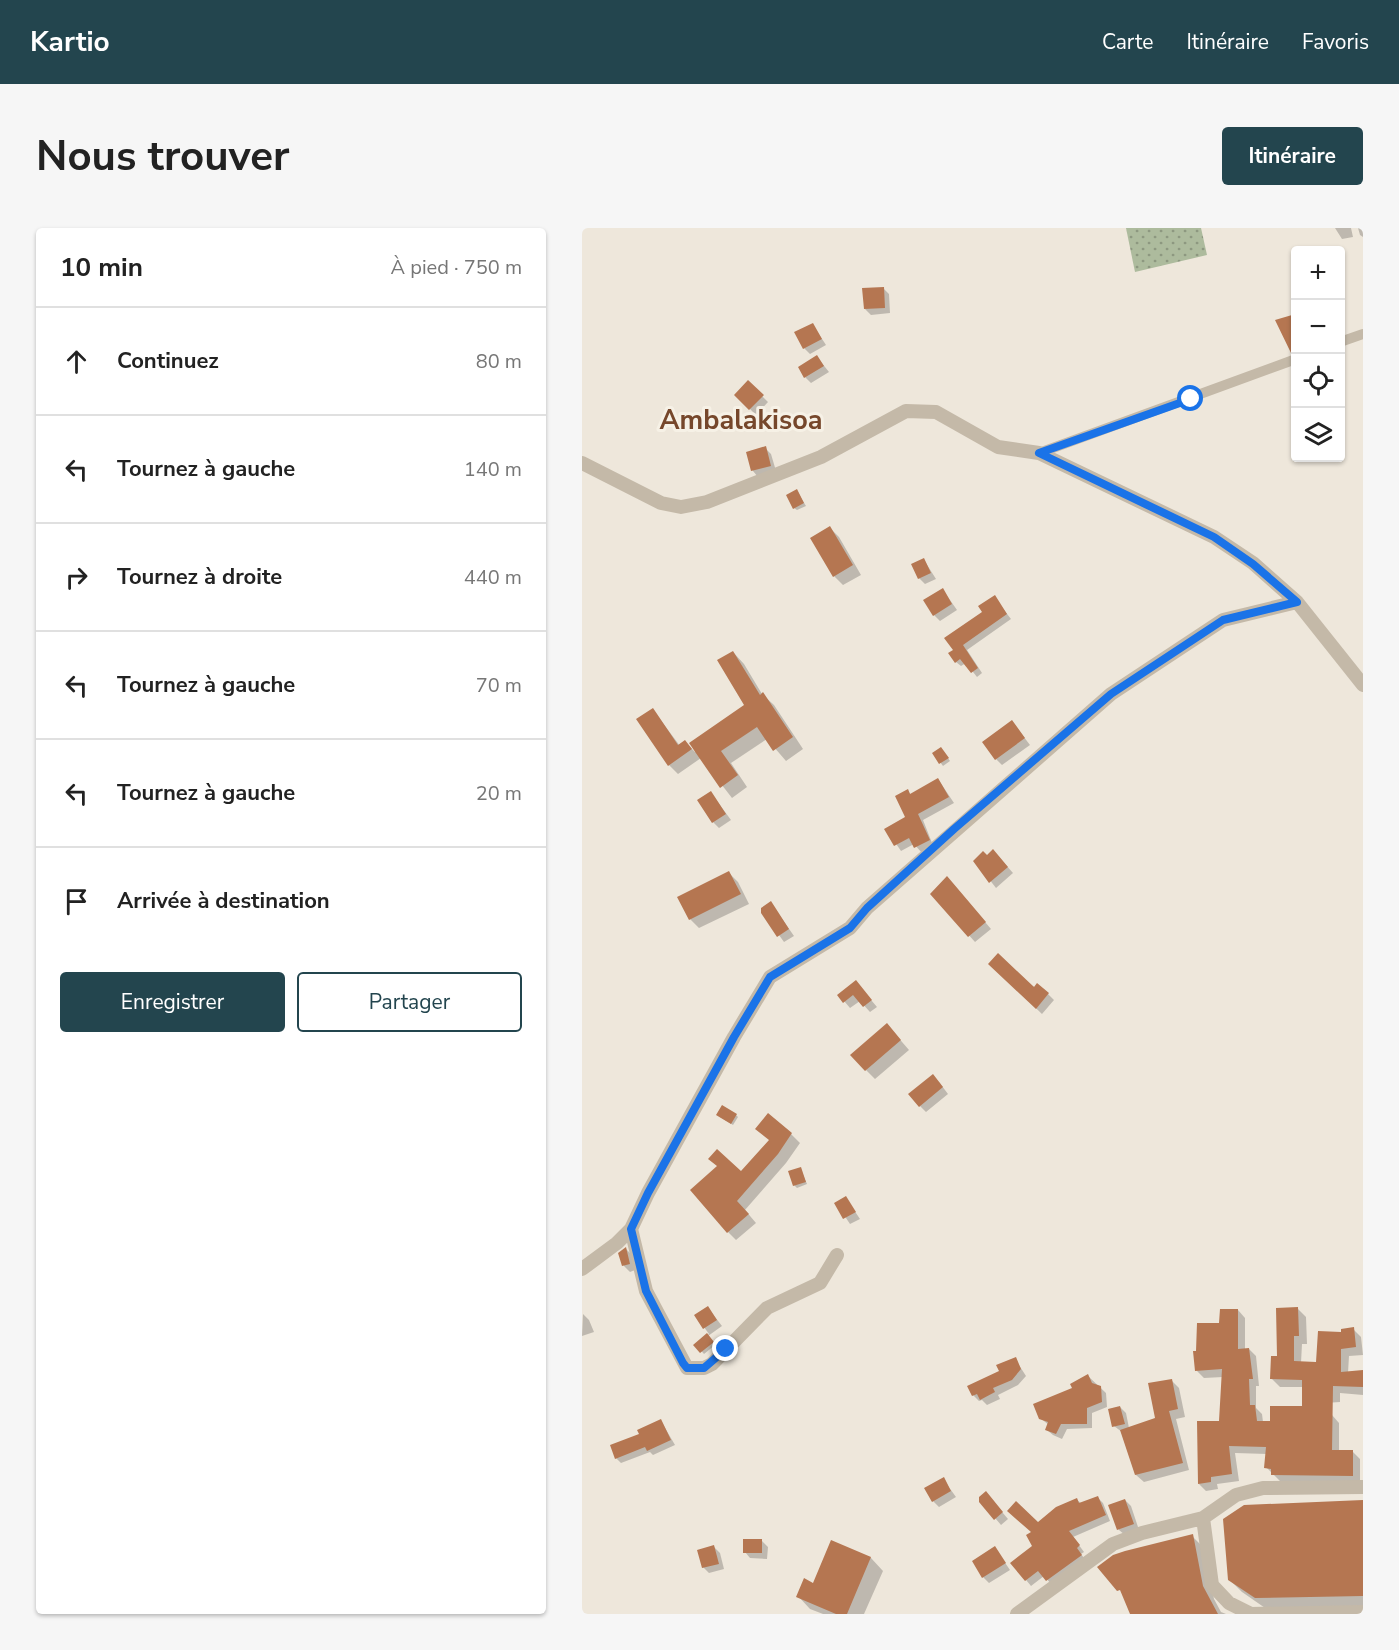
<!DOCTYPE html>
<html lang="fr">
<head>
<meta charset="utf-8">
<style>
  body { margin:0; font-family:"Nunito Sans",sans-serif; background:#f6f6f6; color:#222 }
  .controls { position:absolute; right:18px; top:18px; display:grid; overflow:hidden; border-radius:6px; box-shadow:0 2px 4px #0004 }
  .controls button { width:54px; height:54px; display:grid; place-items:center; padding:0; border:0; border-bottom:2px solid #e0e0e0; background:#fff; color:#222; font:30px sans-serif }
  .stop { position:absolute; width:18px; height:18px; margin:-14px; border:4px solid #1a73e8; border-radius:50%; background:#fff }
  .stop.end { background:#1a73e8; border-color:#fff; box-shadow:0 2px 6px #0008 }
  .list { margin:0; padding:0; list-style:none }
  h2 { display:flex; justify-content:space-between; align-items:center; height:78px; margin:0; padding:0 24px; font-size:26px }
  h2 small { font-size:20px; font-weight:400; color:#767676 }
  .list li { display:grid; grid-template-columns:39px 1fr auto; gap:18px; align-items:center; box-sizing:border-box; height:108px; padding:0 24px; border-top:2px solid #e0e0e0 }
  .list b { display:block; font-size:22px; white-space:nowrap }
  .list em { font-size:20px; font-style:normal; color:#767676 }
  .actions { display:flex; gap:12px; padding:18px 24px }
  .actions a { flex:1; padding:14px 0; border:2px solid #23454e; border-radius:6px; text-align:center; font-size:21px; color:#23454e }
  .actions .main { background:#23454e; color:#fff }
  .icon { flex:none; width:33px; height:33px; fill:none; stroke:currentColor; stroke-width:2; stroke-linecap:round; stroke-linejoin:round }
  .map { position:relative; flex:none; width:781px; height:1386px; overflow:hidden; border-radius:6px }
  header { display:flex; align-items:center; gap:36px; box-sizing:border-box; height:84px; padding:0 30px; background:#23454e; color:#fff }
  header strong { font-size:28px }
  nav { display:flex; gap:33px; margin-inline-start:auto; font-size:21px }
  .intro { display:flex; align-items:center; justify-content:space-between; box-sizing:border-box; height:144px; padding:0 36px }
  h1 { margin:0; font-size:42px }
  .button { padding:15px 27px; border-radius:6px; background:#23454e; color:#fff; font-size:21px; font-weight:700 }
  main { display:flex; gap:36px; padding:0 36px }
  aside { flex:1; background:#fff; border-radius:6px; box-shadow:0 2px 4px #0004 }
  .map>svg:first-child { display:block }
  .grass { fill:url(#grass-dots) }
  .shadow { fill:#0003 }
  .building { fill:#b57651 }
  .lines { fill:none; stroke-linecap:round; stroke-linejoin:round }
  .pedestrian { stroke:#c4b9a8; stroke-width:10 }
  .minor { stroke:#c4b9a8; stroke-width:14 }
  .route { stroke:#1a73e8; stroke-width:8 }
  .labels { text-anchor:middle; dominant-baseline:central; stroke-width:6; stroke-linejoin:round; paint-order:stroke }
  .district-label { font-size:27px; font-weight:bold; fill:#76472b; stroke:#f6f1e6 }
</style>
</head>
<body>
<header>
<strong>Kartio</strong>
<nav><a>Carte</a><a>Itinéraire</a><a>Favoris</a></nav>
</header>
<div class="intro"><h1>Nous trouver</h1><a class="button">Itinéraire</a></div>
<main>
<aside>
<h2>10 min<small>À pied · 750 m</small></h2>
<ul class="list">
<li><svg class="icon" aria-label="ahead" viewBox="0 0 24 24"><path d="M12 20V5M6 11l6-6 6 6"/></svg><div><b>Continuez</b></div><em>80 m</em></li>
<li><svg class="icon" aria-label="left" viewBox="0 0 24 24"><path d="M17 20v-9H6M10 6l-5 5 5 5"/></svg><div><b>Tournez à gauche</b></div><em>140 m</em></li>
<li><svg class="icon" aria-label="right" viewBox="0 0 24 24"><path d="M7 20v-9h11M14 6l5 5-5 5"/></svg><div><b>Tournez à droite</b></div><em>440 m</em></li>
<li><svg class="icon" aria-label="left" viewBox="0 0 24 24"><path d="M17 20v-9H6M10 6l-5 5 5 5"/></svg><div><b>Tournez à gauche</b></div><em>70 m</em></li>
<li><svg class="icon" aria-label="left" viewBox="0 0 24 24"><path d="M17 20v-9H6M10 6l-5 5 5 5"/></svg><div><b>Tournez à gauche</b></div><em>20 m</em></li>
<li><svg class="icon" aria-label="arrive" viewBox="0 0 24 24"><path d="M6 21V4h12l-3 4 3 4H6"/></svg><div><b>Arrivée à destination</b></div></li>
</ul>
<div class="actions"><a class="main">Enregistrer</a><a>Partager</a></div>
</aside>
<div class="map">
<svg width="781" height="1386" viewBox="0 0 781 1386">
  <defs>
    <pattern id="grass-dots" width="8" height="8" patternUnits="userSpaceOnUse" patternTransform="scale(1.5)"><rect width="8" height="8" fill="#adbb9d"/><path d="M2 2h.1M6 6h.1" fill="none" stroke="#8d9880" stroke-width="1.8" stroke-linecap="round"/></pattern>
  </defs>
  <rect width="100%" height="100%" fill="#eee7db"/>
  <path class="grass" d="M544 0H619L625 27 553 44Z"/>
  <path class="shadow" d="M753 0H769L771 9 760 11Z
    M776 0H781V9L778 7Z
    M301 60 307 66 308 85 289 87 283 81Z
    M714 86V128L695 93Z
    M231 97 244 117 228 126 222 120Z
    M235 129 247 144 229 155 223 149Z
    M166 154 186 174 174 187 154 167Z
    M183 220 189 226 194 243 176 249 171 243 165 225Z
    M215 263 224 278 215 282 212 280Z
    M248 300 257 309 279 347 261 357 252 348Z
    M342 332 354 351 343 356 337 350Z
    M361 362 375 382 358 393 352 387Z
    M412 369 429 391 385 422 400 445 395 449 384 435 379 438 374 434 373 422Z
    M151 424 162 436 180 466 192 477 221 521 204 533 185 511 149 535 165 559 150 570 119 530 96 546 87 537 71 482 98 518 103 514 113 524 164 478Z
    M435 500 448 517 420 537 414 531Z
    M361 523 368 533 361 538 352 526Z
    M356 551 372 575 341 592 352 620 340 625 332 616 319 623 304 601 325 590 326 563 329 567Z
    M129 565 149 592 137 600 131 594Z
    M417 629 431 645 414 660 393 633Z
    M147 645 156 654 167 676 117 700 108 691Z
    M371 656 409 701 393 714 350 666Z
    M189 675 212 708 202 714 179 682Z
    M408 736 466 766 472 772 460 786Z
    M279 760 295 779 288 784 278 773 268 780 257 767Z
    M314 807 327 822 293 851 284 842Z
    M357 854 366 866 344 884 338 878Z
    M154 887 156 889 151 897 138 889Z
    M209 906 218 915 204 935 163 982 174 995 154 1012 146 1004 160 945Z
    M218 940 225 956 215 960 212 957Z
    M264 970 278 991 268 996 254 975Z
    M44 1021 49 1026 53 1042 48 1044 42 1038 38 1026Z
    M126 1080 140 1098 126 1108 133 1117 122 1126 114 1117 127 1106 114 1088Z
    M716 1081 724 1089 725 1116H720L719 1135H735L761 1105 771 1101 779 1109 781 1127 767 1128 766 1145 781 1143V1167L758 1165V1174L729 1176 722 1159H698L690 1151Z
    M656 1082 663 1090V1121H667L674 1128 677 1158H674V1180L680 1186 681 1194 750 1187 757 1195V1224H771L778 1231V1255L698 1253 684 1239 685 1226 653 1225 657 1253 635 1256 636 1261 624 1263 617 1256 638 1195 641 1149 622 1150 615 1143 639 1096Z
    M1 1086 7 1092 12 1104 0 1108Z
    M433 1131 444 1148 436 1157 416 1167 418 1171 405 1177 400 1172 397 1173 391 1167Z
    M506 1148 524 1165 525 1179 510 1185V1200L485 1201 480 1211 471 1207 465 1202 467 1197 458 1190Z
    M589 1152 597 1160 603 1189 594 1191 607 1242 562 1254 554 1247 540 1204 532 1198 538 1179 544 1185 547 1200 575 1191Z
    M79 1193 93 1217 71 1227 68 1224 39 1235 34 1230 59 1207Z
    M361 1251 374 1269 357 1279 351 1273Z
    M404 1265 426 1291 419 1297 397 1271Z
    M516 1270 521 1275 528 1293 491 1309 502 1324 499 1326 504 1333 471 1358 462 1348 449 1358 430 1335 452 1318 451 1304 456 1296 495 1272 500 1276Z
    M543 1272 549 1278 557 1302 543 1307 537 1302 528 1278Z
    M781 1273V1380L686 1382 660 1364 647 1351Z
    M610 1308 622 1320 632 1371 639 1384 644 1386H557Z
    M180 1313 186 1319 185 1331 168 1330 163 1324Z
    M250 1314 289 1330 301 1343 282 1386H241L228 1381 216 1368 232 1357Z
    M132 1319 138 1325 142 1341 127 1345 121 1339Z
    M413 1320 428 1342 407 1355 401 1349Z"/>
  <path class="building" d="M302 59 303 80 282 81 280 60Z
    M710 87 714 100V124L709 125 693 92Z
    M231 95 240 111 221 121 212 104Z
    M235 127 242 138 222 150 216 139Z
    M166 152 182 167 167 182 152 167Z
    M184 218 189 238 169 243 164 224Z
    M215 261 222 275 211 281 204 267Z
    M248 298 271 337 251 349 228 310Z
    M342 330 349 345 336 351 329 336Z
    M361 360 370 376 351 388 341 372Z
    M413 367 425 386 381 417 396 440 389 445 378 431 373 435 366 425 371 422 362 410 400 384 396 378Z
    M151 423 178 467 181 464 211 509 191 523 175 499 139 523 156 547 138 560 107 515 162 477 135 432Z
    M71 480 96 517 103 512 110 521 86 538 54 491Z
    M430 492 443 510 413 532 400 514Z
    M359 519 367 530 357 536 350 525Z
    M356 550 367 569 336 586 348 612 332 620 327 610 312 618 302 601 323 589 313 568 326 561 328 566Z
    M129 563 144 586 130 595 115 572Z
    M411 621 426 639 407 655 391 633 401 623 405 627Z
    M147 643 159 666 107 692 95 669Z
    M365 648 404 694 386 709 348 666Z
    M189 673 207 701 195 709 179 685V680Z
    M416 725 452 759 455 755 467 765 454 781 406 736Z
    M274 752 290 772 281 779 271 767 261 775 255 767Z
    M305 795 319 812 283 843 268 827Z
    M351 846 361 859 337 879 326 866Z
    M140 877 155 886 149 896 134 887Z
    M186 885 210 905 196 926 155 973 167 986 145 1005 108 962 135 938 126 931 135 921 159 943 187 912 173 901Z
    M219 939 224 954 211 958 206 943Z
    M264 968 274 984 261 991 252 975Z
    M44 1019 48 1036 40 1038 36 1025Z
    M126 1078 135 1092 121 1101 112 1087Z
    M716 1079 717 1108H712V1133L734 1134 736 1103 759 1104V1101L772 1099 774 1119 759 1121V1144L781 1142V1159L751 1158 750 1222H771V1248L689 1247V1241L682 1240 684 1219 647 1218 650 1246 629 1249V1254L616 1256 615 1193H637L640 1141 613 1143 611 1123H614L615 1095H637L638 1081H656V1121L667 1120 671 1151H667L668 1177H673L675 1193H688V1178H720V1152L688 1151 689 1128H695L694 1080Z
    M125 1105 132 1114 118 1125 111 1117Z
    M434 1129 439 1141 430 1152 411 1160 413 1164 398 1172 395 1166 390 1168 385 1158 417 1143 414 1137Z
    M506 1146 510 1155 519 1158 520 1174 505 1180V1196H479L474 1206 463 1202 466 1194 457 1191 451 1176 490 1160 488 1156Z
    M590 1151 596 1181 587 1183 601 1235 553 1247 538 1202 573 1190 566 1155Z
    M538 1178 543 1196 530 1199 526 1181Z
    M79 1191 89 1212 65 1223 63 1219 33 1231 28 1217 57 1206 55 1202Z
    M362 1249 369 1263 350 1274 342 1260Z
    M404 1263 421 1284 412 1292 397 1274V1269Z
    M516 1268 524 1287 487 1303 498 1317 495 1320 500 1327 464 1353 456 1343 443 1353 428 1335 450 1318 444 1307 449 1304 425 1283 434 1273 456 1294 474 1279 495 1270 497 1275Z
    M543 1271 552 1296 535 1302 526 1277Z
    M781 1272V1368L673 1370 646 1352 641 1291 662 1277Z
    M611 1306 621 1358 636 1386H548L538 1362 535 1363 515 1339 531 1327 543 1323Z
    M161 1311H180V1325H161Z
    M249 1312 289 1329 265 1386H254L214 1369 222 1350 231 1355Z
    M132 1317 137 1336 120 1340 115 1322Z
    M413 1318 424 1335 400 1350 390 1333Z"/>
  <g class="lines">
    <path class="pedestrian" d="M758 114 781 106
      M457 225 714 131"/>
    <path class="minor" d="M0 235 79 275 99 279 125 274 239 229 324 183 354 184 416 219 457 225 632 309 671 335 715 374 781 457
      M49 1001 64 1063 105 1140H122L130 1136 185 1080 238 1055 255 1027
      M0 1041 35 1015 49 1001 66 965 152 809 188 749 268 700 285 680 529 466 641 392 715 374
      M621 1290 630 1357 647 1375 669 1386 781 1384
      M435 1386 531 1316 560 1305 621 1290 654 1267 681 1260 781 1259"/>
  </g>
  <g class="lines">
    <path class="route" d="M144 1121 122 1140H105L101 1135 64 1063 49 1001 66 965 152 809 188 749 268 700 285 680 372 601 529 466 641 392 715 374 671 336 632 309 457 225 609 171"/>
  </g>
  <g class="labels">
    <g class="district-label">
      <text x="159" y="192">Ambalakisoa</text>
    </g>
  </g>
</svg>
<div class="controls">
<button>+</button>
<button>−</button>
<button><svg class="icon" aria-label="locate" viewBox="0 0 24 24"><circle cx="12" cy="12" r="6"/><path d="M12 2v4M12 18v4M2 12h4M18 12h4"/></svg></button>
<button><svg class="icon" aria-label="layers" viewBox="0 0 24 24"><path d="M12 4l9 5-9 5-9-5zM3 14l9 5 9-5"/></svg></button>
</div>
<div class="stop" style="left:609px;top:171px"></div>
<div class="stop end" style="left:144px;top:1121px"></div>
</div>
</main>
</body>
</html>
